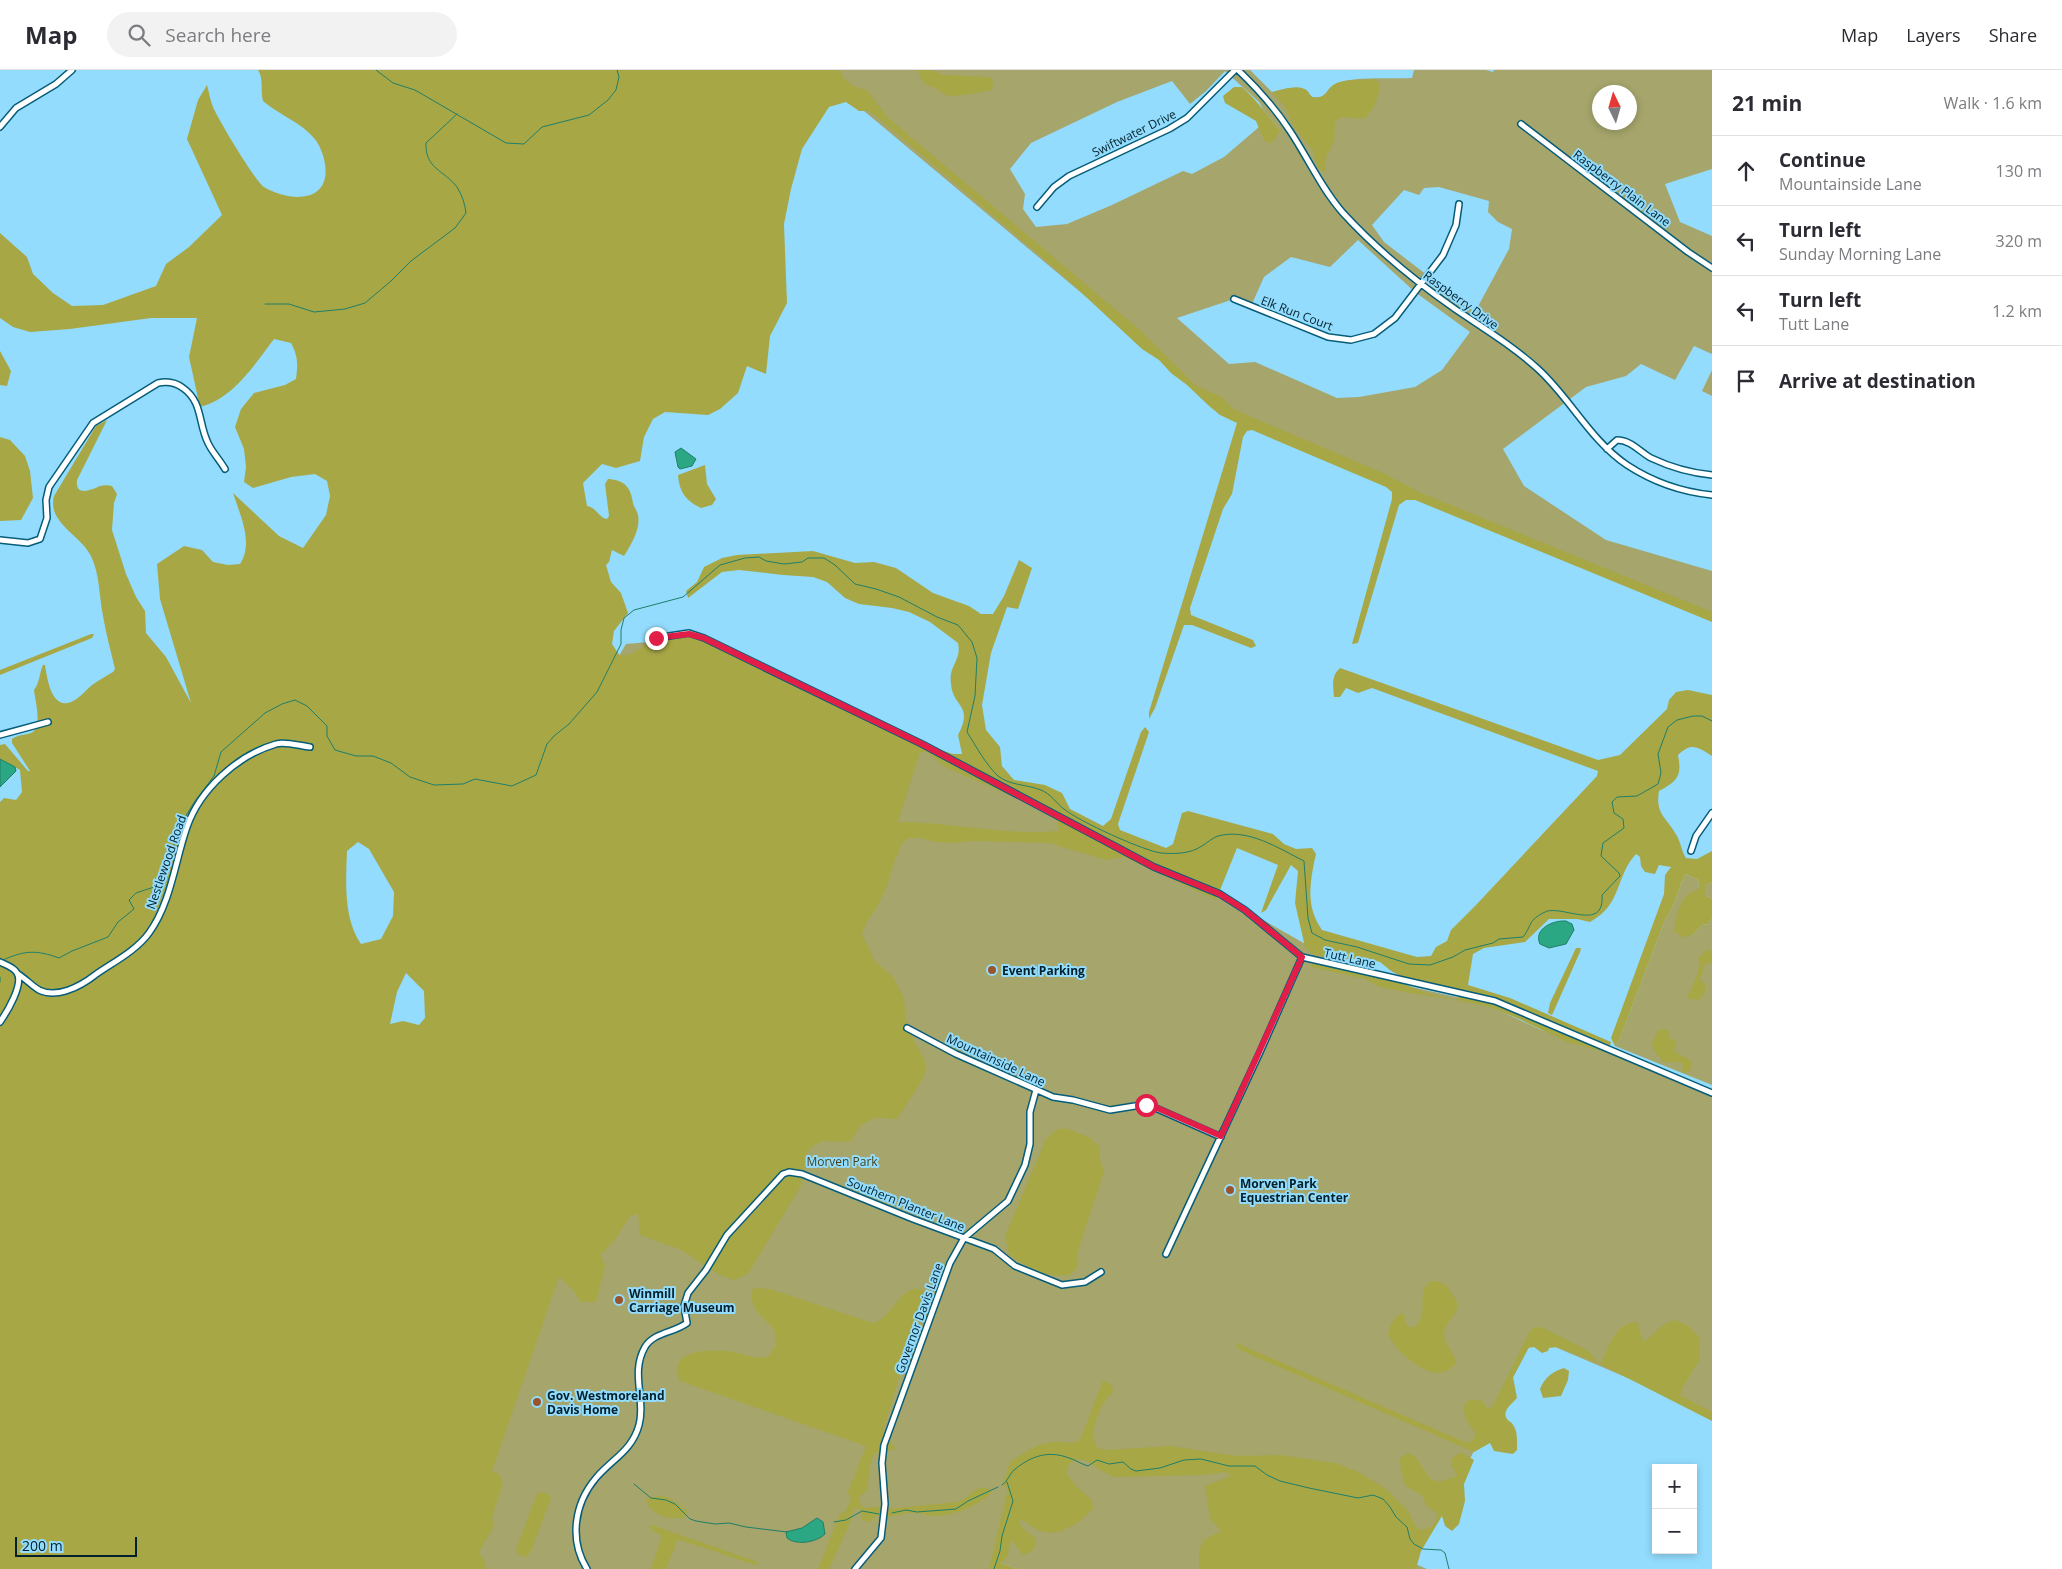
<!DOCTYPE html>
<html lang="en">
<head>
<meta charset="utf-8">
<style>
  body { margin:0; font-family:"Open Sans",sans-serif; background:#f2f2f3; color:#2b2b33 }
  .controls { position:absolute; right:15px; bottom:15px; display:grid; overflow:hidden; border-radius:0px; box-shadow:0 2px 8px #0003 }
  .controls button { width:45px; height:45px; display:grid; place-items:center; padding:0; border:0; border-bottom:1px solid #e1e1e2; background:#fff; color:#2b2b33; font:25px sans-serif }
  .compass { position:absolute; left:1592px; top:15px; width:45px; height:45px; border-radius:50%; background:#fff; box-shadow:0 2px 8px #0003; rotate:355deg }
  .scale { position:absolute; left:15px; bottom:12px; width:122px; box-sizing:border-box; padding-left:5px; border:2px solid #02212d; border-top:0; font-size:14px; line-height:18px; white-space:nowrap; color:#02212d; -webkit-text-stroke:4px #93dcfd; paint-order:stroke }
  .stop { position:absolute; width:15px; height:15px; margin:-11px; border:4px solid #e11d48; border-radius:50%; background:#fff }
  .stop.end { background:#e11d48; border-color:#fff; box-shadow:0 1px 5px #0008 }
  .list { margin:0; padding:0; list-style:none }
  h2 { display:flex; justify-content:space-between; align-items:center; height:65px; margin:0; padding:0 20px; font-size:21px }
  h2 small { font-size:16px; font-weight:400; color:#7c7c81 }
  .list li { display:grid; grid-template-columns:32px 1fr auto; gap:15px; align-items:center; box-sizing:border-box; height:70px; padding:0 20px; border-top:1px solid #e1e1e2 }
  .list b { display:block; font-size:19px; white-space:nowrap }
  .list p { margin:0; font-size:16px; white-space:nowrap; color:#7c7c81 }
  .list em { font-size:16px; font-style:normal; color:#7c7c81 }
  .icon { flex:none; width:28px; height:28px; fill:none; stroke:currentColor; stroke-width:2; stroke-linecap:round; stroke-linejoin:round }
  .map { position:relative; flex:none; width:1712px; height:1499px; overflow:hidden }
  header { display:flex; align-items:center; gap:30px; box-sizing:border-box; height:70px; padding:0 25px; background:#fff; border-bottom:1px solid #e1e1e2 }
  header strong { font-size:24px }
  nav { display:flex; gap:28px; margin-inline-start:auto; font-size:18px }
  .search { width:350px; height:45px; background:#f2f2f3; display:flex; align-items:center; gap:12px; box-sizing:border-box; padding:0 18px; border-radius:28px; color:#7c7c81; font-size:19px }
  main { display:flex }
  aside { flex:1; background:#fff }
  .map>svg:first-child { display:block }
  .green { fill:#a5a56c; fill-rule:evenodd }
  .forest { fill:#a8a746; fill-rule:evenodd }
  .water { fill:#2ba783; stroke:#1f7f69 }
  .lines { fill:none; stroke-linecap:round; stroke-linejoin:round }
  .stream { stroke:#1f7f69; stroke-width:1 }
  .minor-casing { stroke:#065d7a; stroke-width:8 }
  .minor { stroke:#fff; stroke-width:5 }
  .route { stroke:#e11d48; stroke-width:6 }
  .poi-dot { fill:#9a542c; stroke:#93dcfd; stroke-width:2 }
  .labels { text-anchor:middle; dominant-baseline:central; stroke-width:4; stroke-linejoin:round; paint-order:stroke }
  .street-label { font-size:12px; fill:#02212d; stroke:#93dcfd }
  .poi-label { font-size:12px; font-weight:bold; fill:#02212d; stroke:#93dcfd; text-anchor:start }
  .park-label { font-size:12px; fill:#44431b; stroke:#93dcfd }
</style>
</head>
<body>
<header>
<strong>Map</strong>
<div class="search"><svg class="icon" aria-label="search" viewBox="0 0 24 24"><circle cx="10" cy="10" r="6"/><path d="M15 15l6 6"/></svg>Search here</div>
<nav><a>Map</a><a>Layers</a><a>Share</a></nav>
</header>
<main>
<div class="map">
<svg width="1712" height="1499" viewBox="0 0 1712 1499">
  <rect width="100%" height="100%" fill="#93dcfd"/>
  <path class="green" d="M815 0H1250L1272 22C1280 20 1295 15 1304 19 1308 20 1309 24 1312 27 1328 30 1325 18 1337 13 1355 6 1391 9 1412 8L1414 0H1486L1493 2 1494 0H1712V99L1665 114 1680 152 1712 166V284L1694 276 1675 310 1641 294 1626 306 1586 317 1503 379 1524 416 1606 470 1712 501V545L1402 422 1219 338ZM1225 1 1259 32 1264 41 1280 60 1263 69 1259 57 1224 87 1192 104 1183 101 1112 135 1067 154 1036 157 1023 139 1025 124 1010 99 1031 73 1117 32 1172 11 1190 34 1206 21ZM1600 22H1630V52H1600ZM1439 117 1489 131 1488 142 1498 152 1512 159 1509 179 1475 242 1384 172 1372 155 1404 120 1419 125 1424 118ZM1358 170 1415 222 1470 262 1442 300 1415 317 1359 327 1337 328 1255 292 1229 294 1177 248 1234 229 1251 236 1264 207 1291 187 1330 197Z
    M1712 300V326L1702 321Z
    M696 568 1203 816 1348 898 1403 915 1483 933 1541 960 1637 991 1712 1021V1344L1534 1268 1421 1481 1413 1493 1427 1499H1017L1001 1493 999 1499H216L209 988 450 978 611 599 626 574Z
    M1686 804 1698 810 1699 819 1692 866 1702 855 1709 854 1712 848V1015L1615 976 1620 968 1665 850C1676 837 1677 818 1686 804Z
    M1712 812V829L1705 825V816Z"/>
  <path class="forest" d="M258 0H840L846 13V8L851 15 868 21 887 47 1141 261 1195 315 1223 328 1233 339 1383 403 1419 422 1712 542V552L1415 430H1406L1399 435 1358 573 1352 574 1392 429V422L1386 417 1252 360 1247 361 1243 367 1232 424 1223 439 1190 538 1191 545 1253 570 1256 576 1251 578 1192 555H1184L1155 638 1149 649V642L1237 353 1220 345 1208 335 1187 315 1171 303 1159 290 1142 279 1057 200 876 46 868 41H859L846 32 829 37 802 79 791 119 784 154 787 233 770 266 766 304 747 296 738 323 720 339 708 345 665 342 653 349 644 367 640 391 616 398 602 394 583 413 587 436C596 437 599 448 607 449L609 446 605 414 608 409C625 410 631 418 633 433 634 438 637 440 638 445 641 458 631 475 624 486L612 480 609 492 606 495 611 512 621 523 628 543 614 561 612 574 620 586 632 584 651 571 693 566 922 674 953 684H962L958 665C974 634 953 638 951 614 948 595 962 591 958 573L930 552 909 542 892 538 859 534 845 528 827 512 813 507 783 505 739 500 722 502 688 528 686 521 697 512 704 497 722 488 737 485 813 481 855 493 874 492 896 498 933 523 969 536 981 544H993L1004 526 1019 490 1032 498 1018 539 1007 537 991 583 982 635 986 660 1000 677 1002 696 1014 710 1045 715 1062 723 1070 739 1103 756 1111 749 1141 662 1145 657 1149 662 1118 754 1120 760 1166 778 1173 774 1182 743 1188 741 1273 764 1284 774 1296 779 1312 778 1316 784C1310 811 1305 836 1322 860L1417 887 1431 886 1436 877 1447 871 1451 860 1476 835 1597 706 1598 701 1372 618 1358 623 1346 618 1340 627H1334C1333 616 1331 606 1340 598L1598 690 1620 685 1667 639 1669 630 1676 622 1688 620 1712 625V686C1697 677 1692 672 1678 685 1682 706 1678 711 1659 721 1655 745 1667 747 1677 766 1681 773 1681 780 1686 788L1697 789 1712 781V812L1705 816V825L1712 829V848L1709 854 1702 855 1692 866 1682 867 1674 861C1677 842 1680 825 1699 819L1698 810 1686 804C1677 818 1676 837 1665 850L1620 968 1615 976 1611 968 1664 824 1665 805 1671 797 1659 795 1655 804 1645 802 1641 796 1640 787 1636 784C1615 806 1623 834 1590 852L1577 849H1549L1525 872 1484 878 1473 884 1468 915 1510 928 1611 972 1608 983 1567 972 1519 949 1490 937 1456 930 1462 923 1406 909 1391 901 1380 892 1366 888 1332 890 1313 884 1305 877 1295 833 1298 801 1291 795 1266 840 1261 843 1278 795 1237 778 1216 830 1124 787 1106 790 1049 773 973 771 954 773 935 772 921 768H909L901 774C900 782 895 788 893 796 889 808 886 821 879 833 873 844 866 851 862 864L875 891 893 907 904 928 906 949 914 971 925 991V1003L921 1012 897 1049 875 1048 861 1055 850 1072 822 1071 813 1076 806 1085 802 1114 748 1204 734 1210 720 1205 681 1180 640 1165 638 1143 629 1147 615 1170 600 1185 605 1196 596 1232H581L573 1220 559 1207 492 1401 499 1404 503 1413 492 1448 494 1455C490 1465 483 1472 479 1483L484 1490 486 1499H0V732L4 728 16 730 22 722 20 700 0 689V675L5 674 28 701H30L12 673V669C17 665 25 665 31 663 43 658 35 630 34 620 40 612 39 604 43 595H45C47 607 51 640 71 632 79 629 86 620 92 615 99 610 106 606 113 602L115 599C111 582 106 564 103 546 99 526 100 505 91 486 80 464 47 453 54 426L96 356 107 350 77 410C75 427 91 420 100 416 104 415 108 415 112 416L117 424 114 433 112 460 126 504 136 527 145 541 146 563 166 587 191 633 160 529 157 494 184 476 202 480 213 492 228 495 240 494C254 473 240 445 233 423L279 466 303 478 326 445 330 426 327 411 315 404 291 407 253 418 244 412 246 397 244 379 235 357 241 339 254 323 285 315 296 309C298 294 298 286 291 273L274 269C255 294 233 329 200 337L189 287 197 248H151L70 259 30 262 13 257 0 248V163L27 187 33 204 53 223 72 236 103 235 156 216 166 194 189 177 222 145 187 69 198 30 207 15C209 22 210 30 213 37 218 49 255 111 264 117 289 132 331 134 325 94 324 86 321 79 317 72 305 54 279 45 263 31 260 20 264 9 258 0ZM920 682H927L945 697 1048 742 1057 751 1059 761C1005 766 952 752 898 752ZM358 772 369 779 394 822 393 846 381 869 361 874C343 848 346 811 347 781ZM406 903 424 921 425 948 419 955 403 951 390 954 397 922Z
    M918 0H931L944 5 989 7 992 9 993 14 992 20C983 22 954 28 945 25 941 23 939 20 935 18 925 15 920 11 918 0Z
    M1373 9 1380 13C1380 26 1374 40 1364 49L1343 47 1336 50C1333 57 1336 64 1334 70 1330 84 1323 85 1326 102L1322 101 1317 96 1313 81 1294 57 1286 38 1272 22C1281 20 1295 15 1304 19 1308 20 1309 24 1312 27 1328 30 1325 18 1337 13 1348 9 1362 10 1373 9Z
    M1234 17H1242C1257 30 1267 45 1280 60L1273 72 1268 73 1263 69 1256 51 1225 33 1223 26Z
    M0 281 11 301 7 316 0 315Z
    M0 367 10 370 25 386 30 401 33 428 21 450 0 451Z
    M705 395 707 414 716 429 712 435 701 438C686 431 679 422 678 405Z
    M91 564H94L92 568 0 605V600Z
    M1576 878H1581L1580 882 1553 943 1552 945 1548 943 1550 933Z
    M1708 879 1712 882V894L1708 893 1705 895 1700 910 1705 914V922L1699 930 1687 928C1691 917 1703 900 1698 888Z
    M1312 893 1394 910 1427 923 1456 930 1410 923 1380 917 1365 909 1312 897Z
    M1659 959 1668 960 1670 962 1668 969H1674L1677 973 1674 979 1675 982 1692 991C1691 1000 1691 1002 1682 1003L1683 995 1680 992H1663L1653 978 1652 973Z
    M1066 1058 1090 1068 1100 1077V1090L1104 1101 1077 1184 1078 1196 1070 1205C1043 1208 1031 1198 1009 1185L1005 1166 1046 1069 1056 1060Z
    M1431 1211C1440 1211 1446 1214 1451 1222 1468 1244 1446 1245 1444 1264 1444 1275 1455 1282 1456 1293 1437 1320 1398 1284 1388 1265 1390 1256 1393 1247 1402 1243L1405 1246V1252L1409 1257H1414C1431 1245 1414 1222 1431 1211Z
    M753 1218 770 1219 873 1253C876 1251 881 1250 884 1247 896 1236 906 1211 926 1221L883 1360 895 1378 893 1380 878 1381C867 1390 870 1407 867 1420L858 1428 862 1436 865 1438 876 1437 887 1439 957 1432C969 1429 975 1413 989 1419L991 1422 989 1425C974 1438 950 1447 930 1446 924 1445 917 1442 911 1443 896 1444 890 1449 877 1445L870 1452 862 1450 860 1438H857L853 1440 852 1448 829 1499H818L840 1444 846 1441 851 1428 848 1422 866 1376 680 1311C665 1281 707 1279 726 1281 741 1282 753 1290 768 1287L776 1275 774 1259C762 1246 747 1238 753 1218Z
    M1674 1250 1687 1255 1700 1268V1289L1684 1315 1680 1325 1712 1342V1351L1600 1294 1557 1277 1549 1278 1548 1281 1542 1283 1534 1277 1528 1278 1513 1307 1517 1328C1513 1333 1501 1341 1507 1349 1508 1351 1512 1352 1513 1355 1518 1361 1517 1372 1517 1380L1513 1384 1494 1381 1490 1373 1474 1382 1240 1280 1234 1272 1467 1373 1473 1370 1476 1363C1468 1352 1462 1346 1465 1333L1471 1329 1482 1331 1488 1339 1493 1336 1530 1261 1535 1257 1543 1258 1587 1280 1600 1294C1610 1277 1614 1253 1637 1252L1643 1271 1647 1270 1663 1255Z
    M1564 1298 1569 1301 1568 1310 1561 1326 1543 1328 1540 1319C1545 1307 1552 1302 1564 1298Z
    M1103 1311 1110 1313 1114 1321C1100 1333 1094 1351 1093 1369L1098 1378 1106 1380 1170 1376 1237 1386 1280 1385 1335 1393 1359 1402 1386 1419 1409 1442 1415 1455 1420 1460C1432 1459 1436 1454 1438 1443L1425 1435 1424 1427 1405 1415 1401 1400 1400 1389 1407 1383 1415 1386 1430 1409 1439 1412 1458 1406 1451 1395V1389L1461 1382 1474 1390 1464 1414 1465 1431 1459 1454 1452 1461 1445 1456 1442 1446 1421 1481 1416 1499H1199V1481L1204 1470 1221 1461 1210 1449 1205 1416 1230 1406 1226 1402 1204 1405 1114 1407 1100 1400 1087 1391 1076 1389 1069 1394 1066 1403 1077 1417 1092 1430 1093 1438C1083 1451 1061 1466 1044 1462 1035 1460 1028 1452 1019 1449 1019 1457 1029 1463 1035 1468L1036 1474 1032 1481 1023 1485 1012 1470 1009 1476 1008 1486 1001 1493 1017 1499H989L1008 1419 1003 1414 1010 1392C1024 1383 1038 1372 1056 1372 1067 1371 1066 1375 1079 1371 1089 1351 1094 1331 1103 1311Z
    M541 1422 548 1424 551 1428 531 1481 527 1486 523 1487 517 1483 516 1479 537 1424Z
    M661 1426 670 1428 688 1442 684 1448C667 1449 654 1447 646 1431L647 1428Z
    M652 1455 755 1491 758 1493 755 1495 680 1470 677 1471 666 1499H651L662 1466 653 1461 649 1456Z"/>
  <path class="water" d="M681 378 696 389 692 396 680 399 678 397 675 382Z
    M0 689 15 697 16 701 0 717Z
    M1566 851 1572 854 1574 860 1566 874 1549 878 1540 874C1533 859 1553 850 1566 851Z
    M817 1448 823 1452 825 1464C817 1472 797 1476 787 1468L786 1462 802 1458Z"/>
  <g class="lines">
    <path class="stream" d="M376 0 393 13 415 20 506 73 524 74 542 57 589 45 608 30 616 20 619 7 617 0
      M265 234H289L314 242 345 239 365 233 391 211 411 191 455 158 466 143C465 134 462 125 457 117 444 100 425 99 426 73L457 44
      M3 890C25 880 37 880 59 888L72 881 108 867 118 852 134 839 129 830 136 823 157 816 173 780 177 760 195 731 214 706 221 682 265 643 282 634 295 630 307 636 327 656V666L335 680 356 686H373L391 693 410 707 434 715 463 714 475 709 512 716 536 705 547 674 554 666 569 654 597 622 621 574V560L624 548 634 540 683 527 720 495 745 488 759 487 766 491 784 494 802 492 808 488H824L835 495 855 514 876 519 899 527 937 547 958 555 972 572 977 588 975 626 967 662C976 676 986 695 998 706 1011 716 1026 714 1041 720 1051 724 1056 733 1064 739 1078 751 1144 781 1161 783 1175 784 1190 784 1202 776 1207 773 1212 768 1218 766 1248 758 1278 778 1304 791L1308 848 1312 863 1325 870 1357 877 1409 894 1430 895 1453 887 1465 880 1493 873 1499 869 1523 867C1533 854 1527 851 1545 842 1561 834 1605 863 1602 825L1620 806 1619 803 1601 786 1603 773 1624 758 1623 749 1614 743 1612 732 1617 727 1637 726 1658 714 1661 703 1658 684 1668 657 1677 650 1693 646H1702L1712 651
      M0 907V912
      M634 1414 651 1428 666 1430 675 1434 690 1449 696 1451 715 1454 729 1453 746 1457 787 1462
      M1002 1415C1008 1411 1009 1405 1014 1400 1031 1386 1048 1380 1069 1388 1076 1390 1081 1394 1088 1396L1097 1390 1109 1394 1123 1392 1131 1399 1136 1401 1160 1398 1184 1390 1201 1389 1229 1396H1255L1267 1405 1280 1411 1309 1418 1358 1428 1373 1425 1383 1429 1390 1437 1396 1447 1407 1457 1410 1469 1414 1474 1423 1479 1441 1480 1445 1483 1449 1499
      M892 1443 906 1440 917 1442 956 1439 968 1431 998 1417
      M834 1452 846 1450 862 1441 879 1444
      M994 1499 1000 1481 1002 1466 1013 1431 1007 1412"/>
    <defs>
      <path id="minor" d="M1238 0C1258 19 1275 38 1290 61 1308 88 1321 118 1343 143 1376 179 1415 211 1455 239 1483 258 1513 276 1538 299 1570 328 1590 370 1627 395 1653 412 1682 422 1712 425
        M1521 54 1688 182 1712 198
        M0 57 16 38 56 14 72 0
        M1037 137 1054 117 1069 106 1169 59 1187 48 1235 0
        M1234 229 1328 267 1351 270 1374 264 1395 248 1443 185 1456 155 1459 134
        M1607 379 1617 370C1631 370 1640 382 1651 388 1670 397 1691 403 1712 405
        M0 470 28 473 40 469 47 448 46 430 49 417 93 353 158 313C167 311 175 312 183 318 203 332 198 353 208 373 212 382 220 390 225 399
        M656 568 689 563 704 568 922 674 1154 797 1220 824 1245 840 1302 887 1495 931 1712 1023
        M0 665 48 652
        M1691 781 1696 766 1712 743
        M0 892C6 895 14 897 17 903 24 914 7 942 0 952
        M18 904C26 909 32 916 39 920 57 929 81 916 95 905 112 893 136 881 149 863 171 833 175 791 187 757 200 719 238 685 276 674 285 671 300 676 310 677
        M907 958 956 984 1053 1027 1073 1030 1110 1040 1141 1035 1151 1036 1221 1067
        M1166 1184 1260 982 1302 887
        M587 1499C569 1470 574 1434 596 1408 612 1389 632 1381 639 1355 646 1329 630 1303 645 1277 654 1262 674 1263 687 1253L684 1236 688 1223 706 1200 727 1165 783 1104 789 1102 802 1104 913 1149 994 1179 1015 1196 1062 1215 1085 1212 1101 1202
        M855 1499 881 1468 885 1434 882 1393 884 1375 950 1193 964 1168 1008 1131 1025 1095 1030 1074V1042L1036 1020"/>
    </defs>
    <use href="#minor" class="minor-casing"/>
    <use href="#minor" class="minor"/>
  </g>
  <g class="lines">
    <path class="route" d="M656 568 689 564 704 568 922 674 1154 797 1220 824 1245 840 1302 887 1221 1066 1155 1037 1146 1035"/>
  </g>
  <g class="poi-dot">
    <circle cx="992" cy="900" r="5"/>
    <circle cx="1230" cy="1120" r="5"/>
    <circle cx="619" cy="1230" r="5"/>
    <circle cx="537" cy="1332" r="5"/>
  </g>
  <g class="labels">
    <g class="street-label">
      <text transform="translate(1134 63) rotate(-26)">Swiftwater Drive</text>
      <text transform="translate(1622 118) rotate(37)">Raspberry Plain Lane</text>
      <text transform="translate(1461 230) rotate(36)">Raspberry Drive</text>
      <text transform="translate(1297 243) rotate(21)">Elk Run Court</text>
      <text transform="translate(166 792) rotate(-71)">Nestlewood Road</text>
      <text transform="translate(1350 888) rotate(13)">Tutt Lane</text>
      <text transform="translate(996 990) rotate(25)">Mountainside Lane</text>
      <text transform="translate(906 1134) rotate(22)">Southern Planter Lane</text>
      <text transform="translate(919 1248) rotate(-70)">Governor Davis Lane</text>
    </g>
    <g class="poi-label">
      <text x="1002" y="900">Event Parking</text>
      <text x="1240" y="1113">Morven Park<tspan x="1240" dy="14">Equestrian Center</tspan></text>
      <text x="629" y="1223">Winmill<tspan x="629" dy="14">Carriage Museum</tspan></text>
      <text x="547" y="1325">Gov. Westmoreland<tspan x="547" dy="14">Davis Home</tspan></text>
    </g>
    <g class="park-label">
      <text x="842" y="1091">Morven Park</text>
    </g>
  </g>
</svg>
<div class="controls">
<button>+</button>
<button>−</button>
</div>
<svg class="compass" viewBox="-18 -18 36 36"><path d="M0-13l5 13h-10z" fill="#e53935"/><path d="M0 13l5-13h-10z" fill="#7c7c81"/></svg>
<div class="scale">200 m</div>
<div class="stop" style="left:1146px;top:1035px"></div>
<div class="stop end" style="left:656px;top:568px"></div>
</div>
<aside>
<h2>21 min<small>Walk · 1.6 km</small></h2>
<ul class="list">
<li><svg class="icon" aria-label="ahead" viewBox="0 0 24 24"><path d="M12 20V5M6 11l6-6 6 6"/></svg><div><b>Continue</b><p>Mountainside Lane</p></div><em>130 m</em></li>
<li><svg class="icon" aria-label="left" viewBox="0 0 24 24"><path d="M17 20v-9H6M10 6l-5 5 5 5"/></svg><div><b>Turn left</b><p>Sunday Morning Lane</p></div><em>320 m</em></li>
<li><svg class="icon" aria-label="left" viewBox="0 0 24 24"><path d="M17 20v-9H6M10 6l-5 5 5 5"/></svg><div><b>Turn left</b><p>Tutt Lane</p></div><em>1.2 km</em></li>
<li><svg class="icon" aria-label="arrive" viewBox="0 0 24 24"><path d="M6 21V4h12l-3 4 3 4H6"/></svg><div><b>Arrive at destination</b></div></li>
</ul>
</aside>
</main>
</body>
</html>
